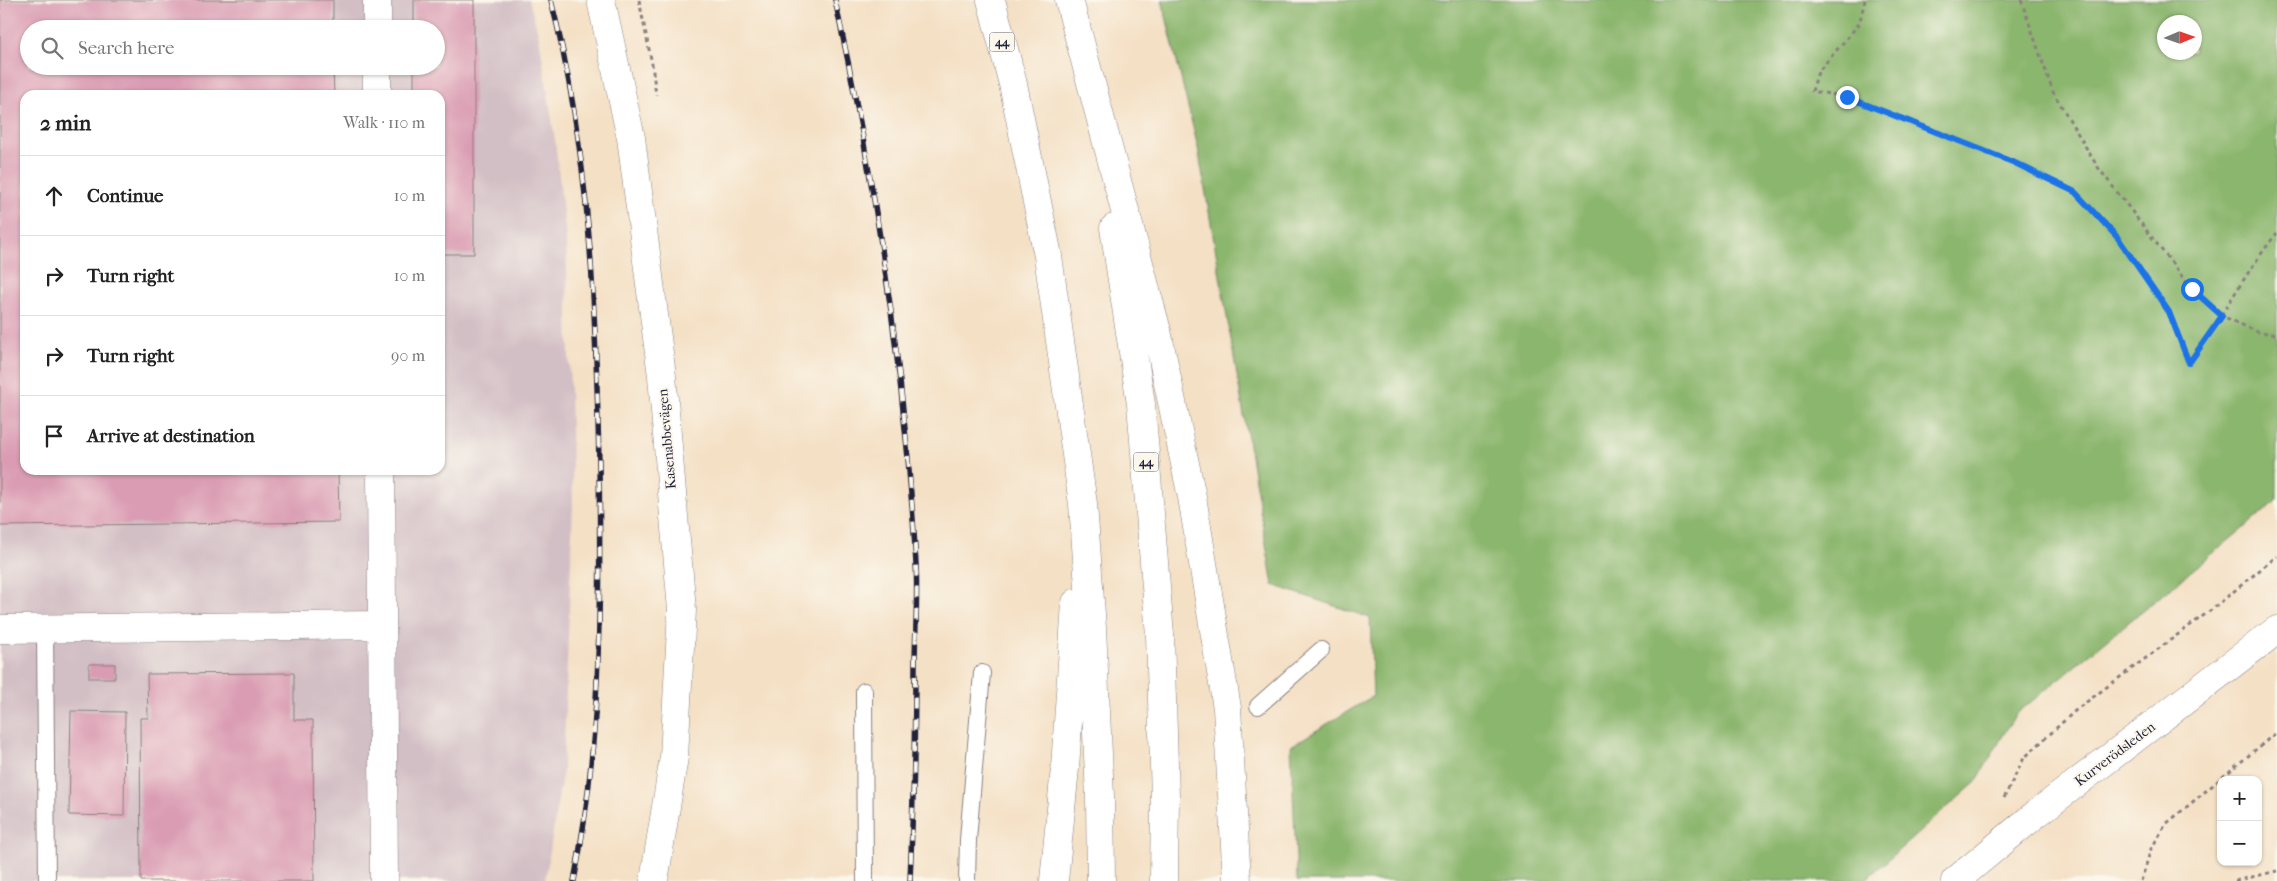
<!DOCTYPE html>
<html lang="en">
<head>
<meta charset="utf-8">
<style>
  body { margin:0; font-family:"IM FELL French Canon",serif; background:#f6f6f6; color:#222 }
  .controls { position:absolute; right:15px; bottom:15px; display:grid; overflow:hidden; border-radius:10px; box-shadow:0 1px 4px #0004 }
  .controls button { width:45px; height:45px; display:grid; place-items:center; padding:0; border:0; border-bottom:1px solid #e0e0e0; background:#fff; color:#222; font:25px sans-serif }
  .compass { position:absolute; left:2157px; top:15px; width:45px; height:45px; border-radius:50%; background:#fff; box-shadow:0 1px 4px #0004; rotate:88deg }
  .stop { position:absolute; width:15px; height:15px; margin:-11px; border:4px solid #1a73e8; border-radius:50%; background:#fff }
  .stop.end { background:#1a73e8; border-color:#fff; box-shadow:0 1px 5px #0008 }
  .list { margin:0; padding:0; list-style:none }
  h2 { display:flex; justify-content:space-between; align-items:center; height:65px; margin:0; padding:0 20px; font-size:21px }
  h2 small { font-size:16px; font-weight:400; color:#767676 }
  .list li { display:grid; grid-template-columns:32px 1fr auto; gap:15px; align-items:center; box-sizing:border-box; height:80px; padding:0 20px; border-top:1px solid #e0e0e0 }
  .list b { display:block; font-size:19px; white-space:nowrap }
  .list em { font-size:16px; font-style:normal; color:#767676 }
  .icon { flex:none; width:28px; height:28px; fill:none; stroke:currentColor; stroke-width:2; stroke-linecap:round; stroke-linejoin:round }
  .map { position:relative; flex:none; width:2277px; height:881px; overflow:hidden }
  .search { position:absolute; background:#fff; box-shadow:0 1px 4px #0004; left:20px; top:20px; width:425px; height:55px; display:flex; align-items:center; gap:12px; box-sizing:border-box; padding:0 18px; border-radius:28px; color:#767676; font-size:19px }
  .panel { position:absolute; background:#fff; box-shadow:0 1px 4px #0004; left:20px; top:90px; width:425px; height:385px; border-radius:15px }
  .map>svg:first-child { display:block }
  .industrial { fill:#d2bec5; fill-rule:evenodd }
  .forest { fill:#8bb66d; stroke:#566c54; fill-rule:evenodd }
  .building { fill:#da9cb3 }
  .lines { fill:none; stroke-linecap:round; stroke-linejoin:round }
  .service-casing { stroke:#8b8180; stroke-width:18 }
  .minor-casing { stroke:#8b8180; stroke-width:29 }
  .secondary-casing { stroke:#8b8180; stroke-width:29 }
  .motorway-casing { stroke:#8b8180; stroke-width:29 }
  .path { stroke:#8b8180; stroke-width:3; stroke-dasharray:4 4; stroke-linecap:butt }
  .service { stroke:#fff; stroke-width:16 }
  .minor { stroke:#fff; stroke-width:28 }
  .secondary { stroke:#fff; stroke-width:28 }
  .motorway { stroke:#fff; stroke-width:28 }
  .rail-casing { stroke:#22223b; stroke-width:5.5 }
  .rail { stroke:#fbf7ec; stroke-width:4; stroke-dasharray:11; stroke-linecap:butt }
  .route { stroke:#1a73e8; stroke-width:6 }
  .labels { text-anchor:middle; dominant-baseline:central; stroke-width:4; stroke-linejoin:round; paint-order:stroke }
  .shield { fill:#fbf7ec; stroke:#636270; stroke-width:1 }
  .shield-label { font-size:12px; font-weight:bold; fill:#22223b }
  .street-label { font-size:14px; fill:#22223b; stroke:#fbf7ec }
</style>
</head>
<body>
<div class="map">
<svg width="2277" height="881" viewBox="0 0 2277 881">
  <rect width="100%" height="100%" fill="#fbf7ec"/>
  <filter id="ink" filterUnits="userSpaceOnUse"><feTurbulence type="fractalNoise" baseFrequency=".02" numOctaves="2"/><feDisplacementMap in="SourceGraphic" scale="10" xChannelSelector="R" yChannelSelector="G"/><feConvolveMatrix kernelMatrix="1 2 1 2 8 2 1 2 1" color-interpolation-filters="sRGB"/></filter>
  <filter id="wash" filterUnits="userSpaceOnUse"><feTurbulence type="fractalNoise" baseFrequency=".0096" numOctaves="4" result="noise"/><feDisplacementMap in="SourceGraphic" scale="20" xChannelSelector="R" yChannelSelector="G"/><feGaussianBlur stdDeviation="1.12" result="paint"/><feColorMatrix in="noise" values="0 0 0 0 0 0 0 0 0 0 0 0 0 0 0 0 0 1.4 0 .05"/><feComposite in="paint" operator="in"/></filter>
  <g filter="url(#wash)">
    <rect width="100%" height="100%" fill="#f4e0c5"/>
    <path class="industrial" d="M0 0H529L539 36 555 140 566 239 573 505 563 769 545 881H0ZM29 29H436V66H29ZM25 95H440V470H25Z"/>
    <path class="forest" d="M1162 0H2277V501L2015 715 1976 782 1864 881H1297L1291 746 1373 696 1370 618 1273 585 1198 148ZM2164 22H2194V52H2164Z"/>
    <g id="blocks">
      <path class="building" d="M0 0H333V29H29V66H333L334 95H25V470H338L339 522 0 526Z
        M414 0H474V254H440V95H414V66H436V29H414Z
        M89 664H115V678H89Z
        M294 673V720H313L314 881H141L140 718H148L147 674Z
        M71 711 125 712 124 816 69 815Z"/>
    </g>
  </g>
  <g filter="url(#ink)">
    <use href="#blocks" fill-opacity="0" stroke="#8b8180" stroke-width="1"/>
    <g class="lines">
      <defs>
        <path id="service" d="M45 629 47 881
          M864 691 865 881
          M1258 706 1321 650
          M967 881 968 840 982 673"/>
        <path id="minor" d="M377 0V29
          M601 0 631 138 662 376 682 610 674 757 654 881
          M377 66V95
          M381 470 384 881
          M0 629 382 625"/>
        <path id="secondary" d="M1955 881 2036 814 2277 630"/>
        <path id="motorway" d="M991 0 1013 84 1048 256 1083 504 1092 628 1100 797 1101 881
          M1069 0 1157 331 1192 497 1227 708 1237 881
          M1114 228 1141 404 1160 635 1165 797 1164 881
          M1054 881 1065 768 1076 603"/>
      </defs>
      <use href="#service" class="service-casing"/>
      <use href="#minor" class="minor-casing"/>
      <use href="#secondary" class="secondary-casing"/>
      <use href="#motorway" class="motorway-casing"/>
      <path class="path" d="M639 0 652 64 656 95
        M1865 0 1859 24 1818 72 1812 91 1847 97 1934 130 2015 163 2075 192 2118 237 2169 312 2189 363C2220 321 2244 274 2277 233
        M2021 0 2053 92 2097 166 2150 235 2192 289 2222 316 2258 332 2277 334
        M2004 798 2024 758 2077 709 2211 610 2277 556
        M2141 881 2151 849 2166 824 2277 732
        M2235 881 2277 871"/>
      <use href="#service" class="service"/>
      <use href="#minor" class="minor"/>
      <use href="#secondary" class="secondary"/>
      <use href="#motorway" class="motorway"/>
      <defs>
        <path id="rail" d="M551 0C590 152 596 308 599 464 601 600 601 747 574 881
          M835 0C876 186 905 374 916 564 918 598 915 633 915 667 915 738 913 810 910 881"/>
      </defs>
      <use href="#rail" class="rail-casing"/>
      <use href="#rail" class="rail"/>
    </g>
  </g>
  <g class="lines" filter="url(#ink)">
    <path class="route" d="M1847 97 2015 163 2075 192 2118 238 2169 312 2189 363 2222 316 2192 289"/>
  </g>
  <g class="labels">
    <g class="shield">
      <rect x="989.5" y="32.5" width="25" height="19" rx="4"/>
      <rect x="1133.5" y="452.5" width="25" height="19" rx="4"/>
    </g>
    <g class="shield-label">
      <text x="1002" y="42">44</text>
      <text x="1146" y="462">44</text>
    </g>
    <g class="street-label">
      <text transform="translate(667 439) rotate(-95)">Kasenabbevägen</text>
      <text transform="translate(2115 754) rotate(-37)">Kurverödsleden</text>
    </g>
  </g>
</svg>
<div class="controls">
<button>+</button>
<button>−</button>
</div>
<svg class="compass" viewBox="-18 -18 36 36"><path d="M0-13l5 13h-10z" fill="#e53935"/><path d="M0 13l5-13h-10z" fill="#767676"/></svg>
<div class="stop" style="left:2192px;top:289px"></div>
<div class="stop end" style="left:1847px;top:97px"></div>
<div class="search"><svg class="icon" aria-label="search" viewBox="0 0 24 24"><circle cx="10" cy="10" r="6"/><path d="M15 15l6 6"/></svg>Search here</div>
<section class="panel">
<h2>2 min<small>Walk · 110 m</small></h2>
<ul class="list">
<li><svg class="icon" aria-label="ahead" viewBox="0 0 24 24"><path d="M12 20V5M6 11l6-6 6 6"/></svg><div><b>Continue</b></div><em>10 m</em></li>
<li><svg class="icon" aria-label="right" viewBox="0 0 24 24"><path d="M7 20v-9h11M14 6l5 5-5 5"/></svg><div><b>Turn right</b></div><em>10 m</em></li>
<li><svg class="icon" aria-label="right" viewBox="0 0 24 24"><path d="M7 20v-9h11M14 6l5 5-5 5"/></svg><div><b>Turn right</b></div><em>90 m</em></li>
<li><svg class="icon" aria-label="arrive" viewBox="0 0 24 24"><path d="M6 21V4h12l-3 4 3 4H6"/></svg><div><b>Arrive at destination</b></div></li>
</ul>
</section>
</div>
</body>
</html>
